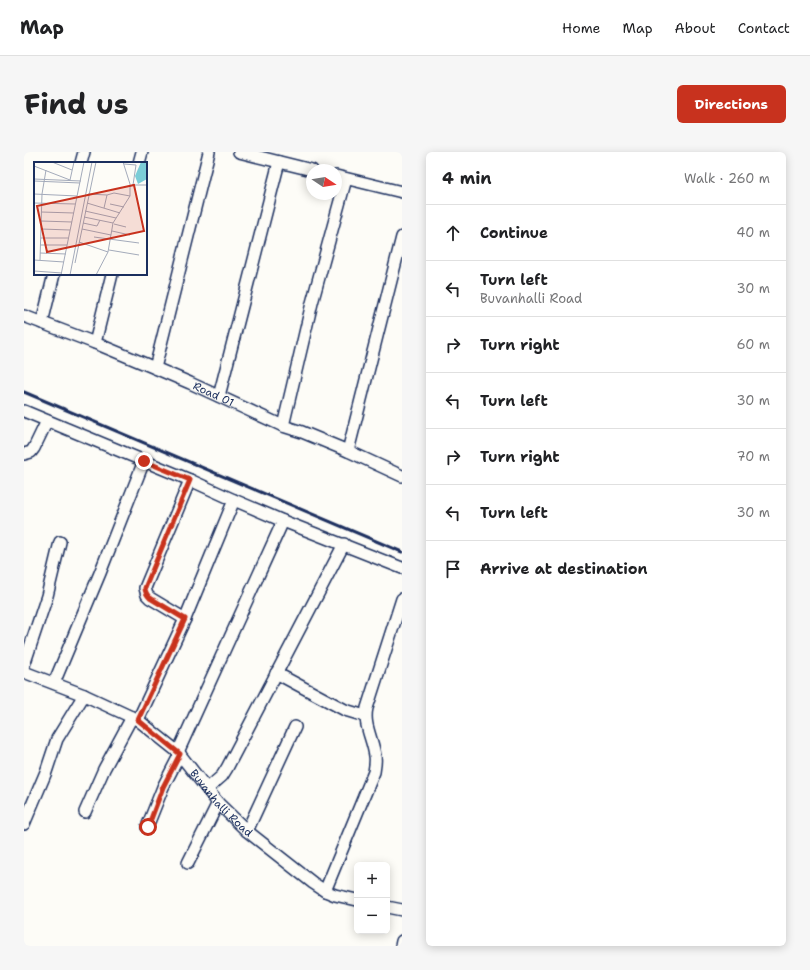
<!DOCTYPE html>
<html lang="en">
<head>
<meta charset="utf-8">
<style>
  body { margin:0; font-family:"Shantell Sans",sans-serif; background:#f6f6f6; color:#202124 }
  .controls { position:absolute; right:12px; bottom:12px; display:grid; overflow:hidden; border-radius:6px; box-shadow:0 2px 10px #0003 }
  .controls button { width:36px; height:36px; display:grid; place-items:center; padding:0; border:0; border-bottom:1px solid #e0e0e0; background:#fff; color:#202124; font:20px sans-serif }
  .compass { position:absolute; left:282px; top:12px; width:36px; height:36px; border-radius:50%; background:#fff; box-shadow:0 2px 10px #0003; rotate:102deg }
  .stop { position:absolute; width:12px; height:12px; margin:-9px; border:3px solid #c8321e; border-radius:50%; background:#fff }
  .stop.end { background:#c8321e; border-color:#fff; box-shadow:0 1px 4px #0008 }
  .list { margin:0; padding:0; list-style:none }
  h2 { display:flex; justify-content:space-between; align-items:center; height:52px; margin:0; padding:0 16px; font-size:17px }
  h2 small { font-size:13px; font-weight:400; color:#757577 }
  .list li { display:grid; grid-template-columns:26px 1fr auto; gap:12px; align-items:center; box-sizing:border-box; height:56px; padding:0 16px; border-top:1px solid #e0e0e0 }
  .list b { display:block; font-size:15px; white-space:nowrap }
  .list p { margin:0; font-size:13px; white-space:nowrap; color:#757577 }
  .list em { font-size:13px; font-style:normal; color:#757577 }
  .icon { flex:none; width:22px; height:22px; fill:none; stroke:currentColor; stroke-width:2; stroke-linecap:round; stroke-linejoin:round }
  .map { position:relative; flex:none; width:378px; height:794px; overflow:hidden; border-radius:6px }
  header { display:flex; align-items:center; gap:24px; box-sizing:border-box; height:56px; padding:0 20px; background:#fff; border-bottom:1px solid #e0e0e0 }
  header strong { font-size:19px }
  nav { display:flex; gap:22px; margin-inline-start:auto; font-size:14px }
  .intro { display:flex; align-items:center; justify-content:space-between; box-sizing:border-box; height:96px; padding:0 24px }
  h1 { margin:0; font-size:28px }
  .button { padding:10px 18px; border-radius:6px; background:#c8321e; color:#fff; font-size:14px; font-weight:700 }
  main { display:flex; gap:24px; padding:0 24px }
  aside { flex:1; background:#fff; border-radius:6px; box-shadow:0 2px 10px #0003 }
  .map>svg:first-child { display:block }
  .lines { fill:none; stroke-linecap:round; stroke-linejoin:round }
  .street-casing { stroke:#1b2f5e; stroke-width:14 }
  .street { stroke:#fdfcf7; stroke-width:11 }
  .rail { stroke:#1b2f5e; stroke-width:3 }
  .route { stroke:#c8321e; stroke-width:5 }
  .labels { text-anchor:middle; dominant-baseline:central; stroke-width:3; stroke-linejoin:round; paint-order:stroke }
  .street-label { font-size:11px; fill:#1b2f5e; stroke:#fdfcf7 }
  .inset-road { fill:none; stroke:#a3aaba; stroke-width:1 }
  .view { fill:#c8321e; fill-opacity:0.15; stroke:#c8321e; stroke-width:2 }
  .inset-edge { fill:none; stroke:#1b2f5e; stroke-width:2 }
</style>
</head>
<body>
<header>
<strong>Map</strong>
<nav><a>Home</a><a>Map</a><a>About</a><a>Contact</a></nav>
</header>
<div class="intro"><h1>Find us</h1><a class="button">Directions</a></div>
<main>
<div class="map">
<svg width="378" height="794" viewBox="0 0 378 794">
  <rect width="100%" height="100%" fill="#fdfcf7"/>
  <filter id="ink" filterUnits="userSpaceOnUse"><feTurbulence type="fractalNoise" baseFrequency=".025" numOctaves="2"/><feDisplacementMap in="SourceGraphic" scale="8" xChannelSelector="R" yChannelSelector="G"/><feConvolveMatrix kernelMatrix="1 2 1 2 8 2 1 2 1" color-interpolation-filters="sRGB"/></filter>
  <g filter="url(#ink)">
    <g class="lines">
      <defs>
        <g id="street">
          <path d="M215 0 288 18"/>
          <path d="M57 11 60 0"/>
          <path d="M115 11 118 0"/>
          <path d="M312 24 378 40"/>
          <path id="s1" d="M0 164 71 191 131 216 166 231 259 274 278 280 324 299 378 324"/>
          <path d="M18 171 30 122"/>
          <path d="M71 191 88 122"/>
          <path d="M131 216 185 0"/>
          <path d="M195 244 255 10"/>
          <path d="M0 259 166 328 210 348 259 369 378 416"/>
          <path d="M259 274 288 151 322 27"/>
          <path d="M324 299 378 85"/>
          <path d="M0 302 7 300 10 296 23 269"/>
          <path d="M161 467 126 446 123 443 121 436 166 328"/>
          <path d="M0 513 23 444 36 390"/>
          <path id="s2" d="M0 520 60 543 114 568 154 600 194 651 223 679 289 731 301 739 311 743 333 748"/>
          <path d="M252 521 321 558 341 564"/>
          <path d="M30 531 76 421 120 309"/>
          <path d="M114 568 161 467 210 348"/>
          <path d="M154 600 259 369"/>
          <path d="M183 637 198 624 203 616 320 392"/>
          <path d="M61 660 80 617 108 565"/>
          <path d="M0 672 22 620 33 587 60 543"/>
          <path d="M123 675 139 635 156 602"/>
          <path d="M223 679 271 575"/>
          <path d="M164 711 194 651"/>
          <path d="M301 739 350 620C351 614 352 609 351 604 349 587 339 573 343 556L378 447"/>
          <path d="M363 755 378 758"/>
          <path d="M377 794 378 789"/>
        </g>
      </defs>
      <use href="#street" class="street-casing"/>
      <use href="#street" class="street"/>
      <path class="rail" d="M0 240 378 400"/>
    </g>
  </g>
  <g class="lines" filter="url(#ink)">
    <path class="route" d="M120 309 166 328 121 436C121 440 123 443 126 446L161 467 114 568 156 602 139 635 124 675"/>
  </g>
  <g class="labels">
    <g class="street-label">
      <text stroke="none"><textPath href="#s1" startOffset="205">Road 01</textPath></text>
      <text stroke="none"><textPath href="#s2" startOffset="242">Buvanhalli Road</textPath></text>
    </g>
  </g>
  <g transform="translate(10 10)">
    <rect width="113" height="113" fill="#fdfcf7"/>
    <path d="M107 0H113V17L104 22 101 14Z" fill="#7ccdd7"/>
    <path class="inset-road" d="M18 0 38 8M90 2 102 3 99 23M0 4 36 18 40 0M0 17 47 19M0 19 46 21M98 23H113M0 32 43 34M54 32 73 33 80 31 96 34M0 41 41 42M53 41 86 51M76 42 90 45M70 46 73 33M51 49 82 56M7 50 40 51M50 55 79 61M7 59 38 60M49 61 63 64 66 58M80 62 92 65M7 67 36 68M48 67 77 73M78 69 96 73M60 75 105 81M7 76H34M45 80 74 90M6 83H33M75 88 105 93M6 91 32 92M0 98 30 100M6 98 8 32 12 8M41 101 62 0M0 109 28 111M27 113 50 0M36 113 58 0M62 113 74 90 79 61 96 34V22L89 0"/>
    <path class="view" d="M100 23 110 69 13 90 3 44Z"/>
    <rect width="113" height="113" class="inset-edge"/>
  </g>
</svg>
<div class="controls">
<button>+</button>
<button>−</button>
</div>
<svg class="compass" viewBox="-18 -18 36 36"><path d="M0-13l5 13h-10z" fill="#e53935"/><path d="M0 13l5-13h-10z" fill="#757577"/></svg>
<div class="stop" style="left:124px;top:675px"></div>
<div class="stop end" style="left:120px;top:309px"></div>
</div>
<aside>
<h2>4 min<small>Walk · 260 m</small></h2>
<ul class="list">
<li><svg class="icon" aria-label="ahead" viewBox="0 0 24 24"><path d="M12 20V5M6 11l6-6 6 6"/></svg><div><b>Continue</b></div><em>40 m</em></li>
<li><svg class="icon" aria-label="left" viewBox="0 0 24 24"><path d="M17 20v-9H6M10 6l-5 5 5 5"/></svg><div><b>Turn left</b><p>Buvanhalli Road</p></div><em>30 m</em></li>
<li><svg class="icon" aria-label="right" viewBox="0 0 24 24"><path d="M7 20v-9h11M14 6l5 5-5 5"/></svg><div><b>Turn right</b></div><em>60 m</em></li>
<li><svg class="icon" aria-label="left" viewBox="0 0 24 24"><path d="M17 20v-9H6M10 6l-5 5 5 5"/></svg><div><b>Turn left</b></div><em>30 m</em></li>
<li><svg class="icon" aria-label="right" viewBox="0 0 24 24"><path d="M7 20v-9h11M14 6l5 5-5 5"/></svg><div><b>Turn right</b></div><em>70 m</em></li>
<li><svg class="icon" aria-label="left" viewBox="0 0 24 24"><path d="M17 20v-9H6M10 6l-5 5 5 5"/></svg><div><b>Turn left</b></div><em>30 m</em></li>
<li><svg class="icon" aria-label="arrive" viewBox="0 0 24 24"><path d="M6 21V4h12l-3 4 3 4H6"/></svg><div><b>Arrive at destination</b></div></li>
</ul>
</aside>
</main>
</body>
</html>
